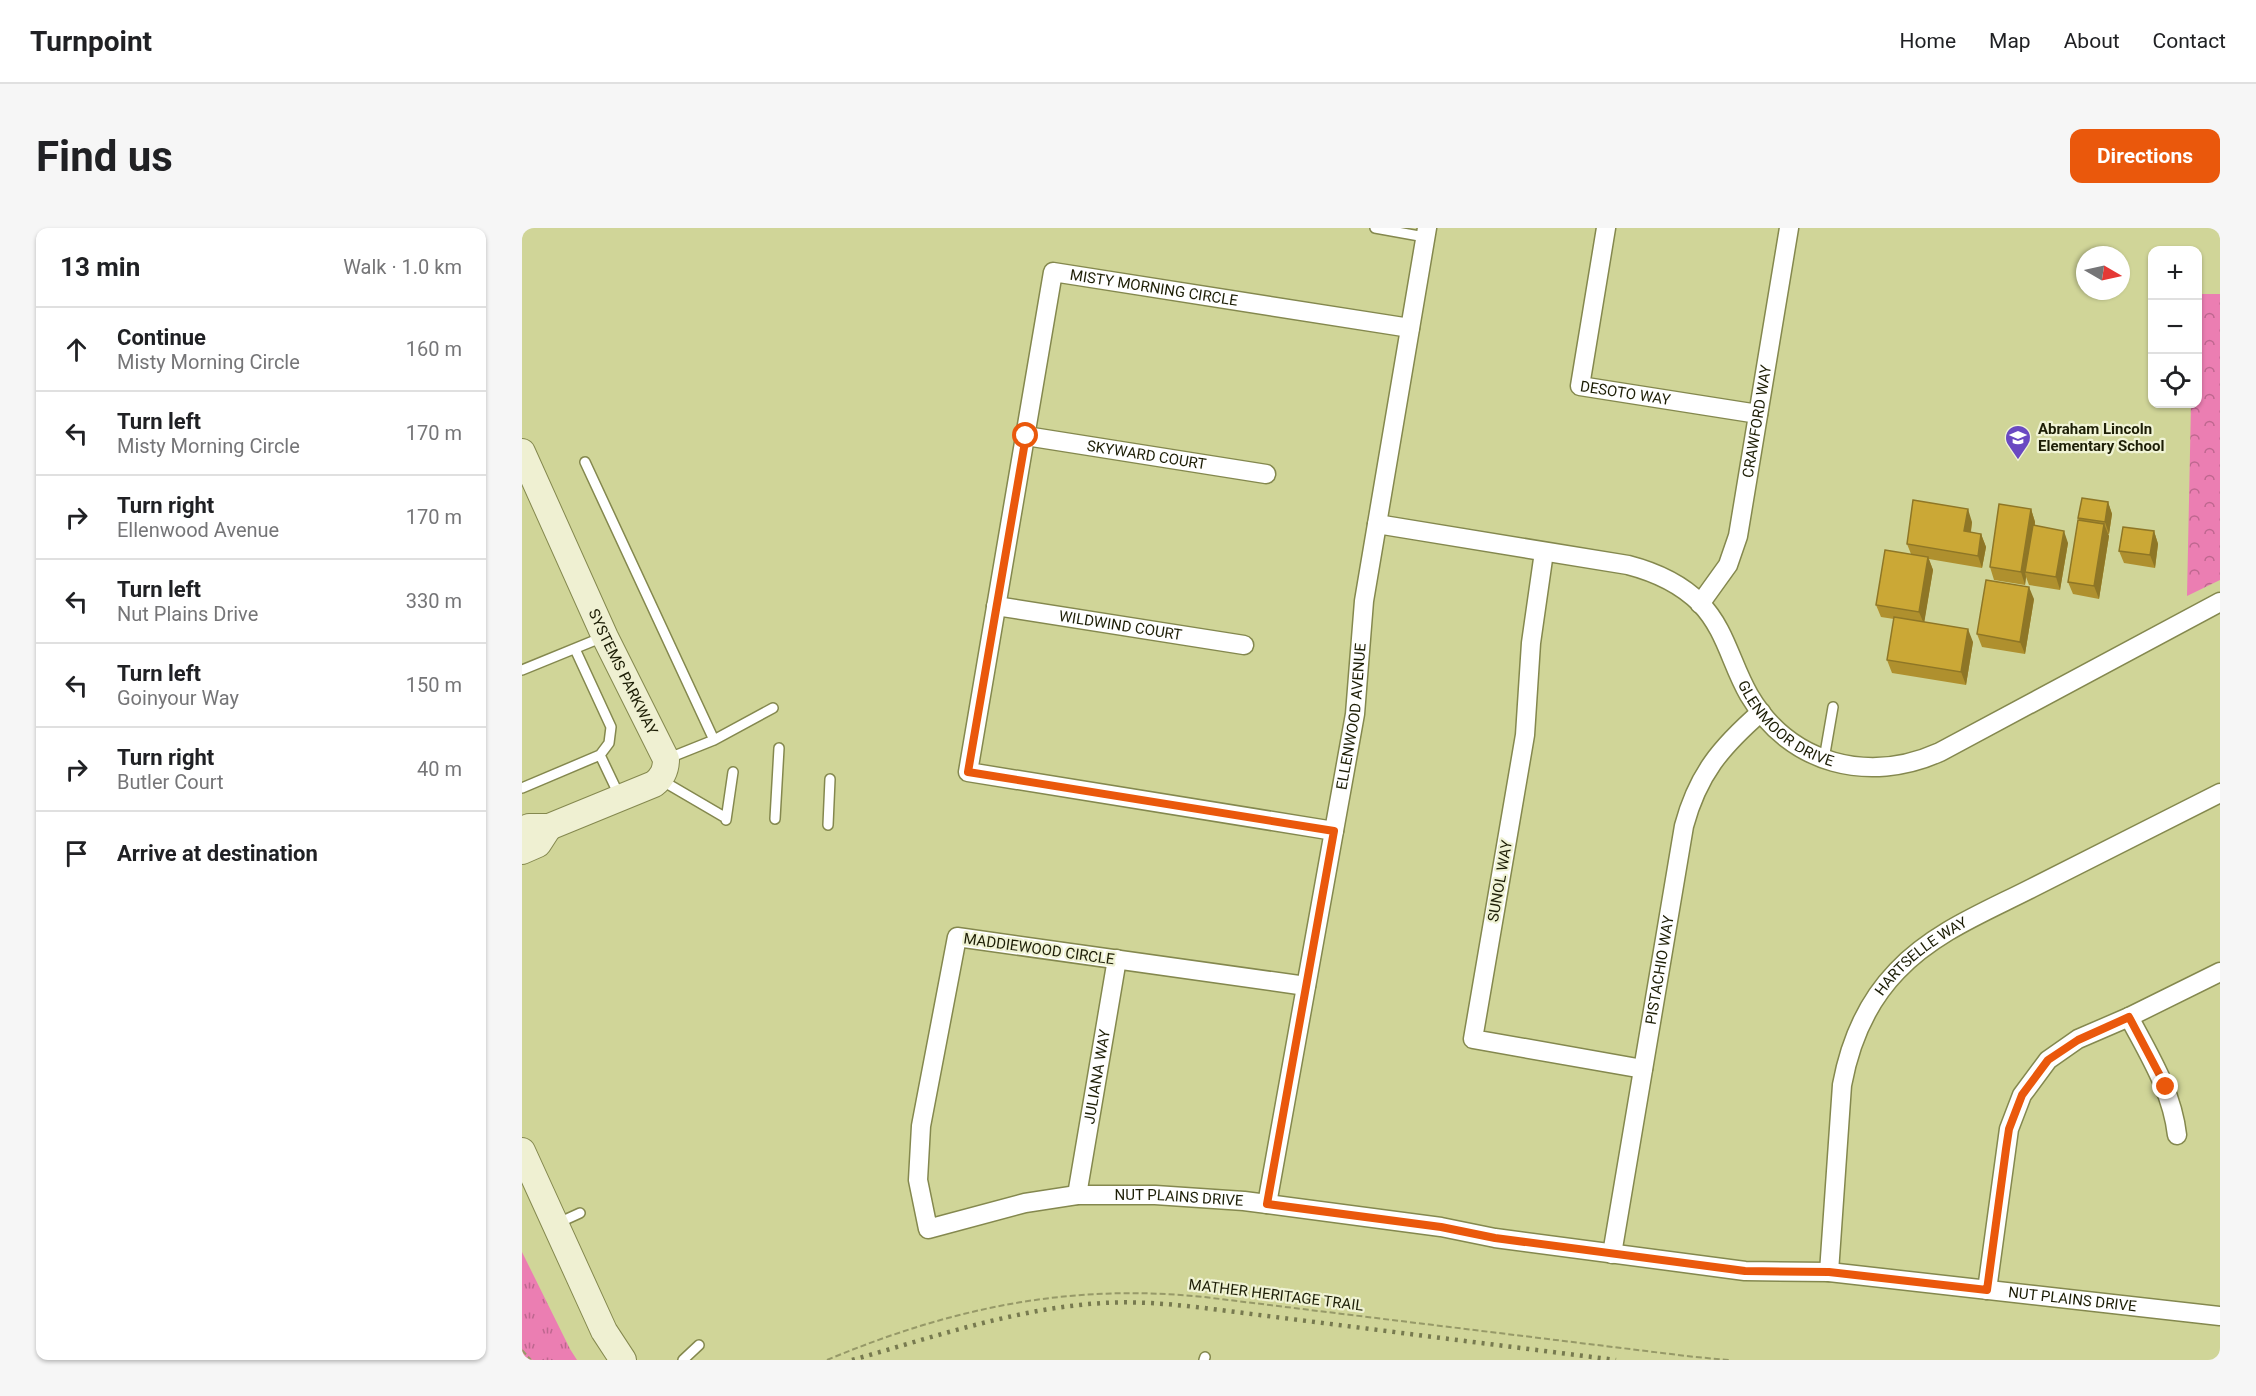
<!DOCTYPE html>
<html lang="en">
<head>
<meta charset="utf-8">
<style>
  body { margin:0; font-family:Roboto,sans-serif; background:#f6f6f6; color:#202124 }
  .controls { position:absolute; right:18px; top:18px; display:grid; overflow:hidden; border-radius:12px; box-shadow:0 2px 4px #0004 }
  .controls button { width:54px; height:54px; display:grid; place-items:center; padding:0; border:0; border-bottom:2px solid #e0e0e0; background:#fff; color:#202124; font:30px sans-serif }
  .compass { position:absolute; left:1554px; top:18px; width:54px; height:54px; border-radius:50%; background:#fff; box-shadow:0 2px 4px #0004; rotate:99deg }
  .stop { position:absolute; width:18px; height:18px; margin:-14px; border:4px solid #ea580c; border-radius:50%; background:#fff }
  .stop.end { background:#ea580c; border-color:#fff; box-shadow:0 2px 6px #0008 }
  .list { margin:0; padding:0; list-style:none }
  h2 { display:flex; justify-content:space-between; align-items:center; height:78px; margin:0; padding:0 24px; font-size:26px }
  h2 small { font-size:20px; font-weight:400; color:#757577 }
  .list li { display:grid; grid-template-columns:39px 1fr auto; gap:18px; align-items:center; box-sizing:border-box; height:84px; padding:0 24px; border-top:2px solid #e0e0e0 }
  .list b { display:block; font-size:22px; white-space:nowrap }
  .list p { margin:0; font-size:20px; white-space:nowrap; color:#757577 }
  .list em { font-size:20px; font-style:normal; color:#757577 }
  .icon { flex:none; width:33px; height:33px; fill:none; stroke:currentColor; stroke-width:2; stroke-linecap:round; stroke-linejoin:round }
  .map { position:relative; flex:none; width:1698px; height:1132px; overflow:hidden; border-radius:12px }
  header { display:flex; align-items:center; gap:36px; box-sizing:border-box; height:84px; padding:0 30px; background:#fff; border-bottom:2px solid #e0e0e0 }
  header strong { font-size:28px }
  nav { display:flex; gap:33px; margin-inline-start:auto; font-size:21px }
  .intro { display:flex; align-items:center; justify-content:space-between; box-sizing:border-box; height:144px; padding:0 36px }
  h1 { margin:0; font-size:42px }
  .button { padding:15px 27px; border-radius:12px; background:#ea580c; color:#fff; font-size:21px; font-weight:700 }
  main { display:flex; gap:36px; padding:0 36px }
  aside { flex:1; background:#fff; border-radius:12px; box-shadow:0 2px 4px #0004 }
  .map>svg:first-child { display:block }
  .grass { fill:url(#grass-tufts) }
  .forest { fill:url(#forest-crowns) }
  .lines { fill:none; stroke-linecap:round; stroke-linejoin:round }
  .lane-casing { stroke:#84884e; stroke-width:12 }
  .street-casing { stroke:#84884e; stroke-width:21 }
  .secondary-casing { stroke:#84884e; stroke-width:28 }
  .path { stroke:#969968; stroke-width:2; stroke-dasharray:6 3; stroke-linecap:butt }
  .lane { stroke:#fff; stroke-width:9 }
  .street { stroke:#fff; stroke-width:18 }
  .secondary { stroke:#eff0d2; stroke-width:26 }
  .rail { stroke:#777a4f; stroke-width:4.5; stroke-dasharray:3 6; stroke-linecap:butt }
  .wall { fill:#af902e }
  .shaded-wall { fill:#8e7626 }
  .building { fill:#cba836; stroke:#8e7626; stroke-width:1.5 }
  .route { stroke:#ea580c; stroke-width:8 }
  .labels { text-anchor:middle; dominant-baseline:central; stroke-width:4.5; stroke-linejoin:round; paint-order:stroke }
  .street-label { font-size:15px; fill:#1d1e06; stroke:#f0f3d5 }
  .poi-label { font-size:15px; font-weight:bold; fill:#1d1e06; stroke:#f0f3d5; text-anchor:start }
</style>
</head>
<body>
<header>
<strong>Turnpoint</strong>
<nav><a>Home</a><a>Map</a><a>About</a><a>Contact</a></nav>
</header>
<div class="intro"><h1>Find us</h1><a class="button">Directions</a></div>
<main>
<aside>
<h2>13 min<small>Walk · 1.0 km</small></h2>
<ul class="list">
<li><svg class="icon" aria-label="ahead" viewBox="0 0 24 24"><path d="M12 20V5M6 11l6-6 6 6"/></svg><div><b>Continue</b><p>Misty Morning Circle</p></div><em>160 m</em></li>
<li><svg class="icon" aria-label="left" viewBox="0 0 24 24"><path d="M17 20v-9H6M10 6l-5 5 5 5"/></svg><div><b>Turn left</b><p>Misty Morning Circle</p></div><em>170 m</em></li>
<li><svg class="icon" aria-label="right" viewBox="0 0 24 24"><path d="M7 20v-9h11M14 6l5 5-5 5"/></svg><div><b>Turn right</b><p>Ellenwood Avenue</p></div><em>170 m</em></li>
<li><svg class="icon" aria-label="left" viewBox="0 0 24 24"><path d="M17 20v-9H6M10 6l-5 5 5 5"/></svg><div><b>Turn left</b><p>Nut Plains Drive</p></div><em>330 m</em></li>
<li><svg class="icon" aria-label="left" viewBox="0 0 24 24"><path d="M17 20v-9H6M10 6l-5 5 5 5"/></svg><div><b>Turn left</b><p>Goinyour Way</p></div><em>150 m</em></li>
<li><svg class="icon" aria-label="right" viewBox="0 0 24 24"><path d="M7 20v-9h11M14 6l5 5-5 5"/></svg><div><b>Turn right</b><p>Butler Court</p></div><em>40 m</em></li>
<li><svg class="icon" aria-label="arrive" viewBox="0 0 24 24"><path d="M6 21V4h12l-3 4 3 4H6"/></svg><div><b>Arrive at destination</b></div></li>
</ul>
</aside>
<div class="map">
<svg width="1698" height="1132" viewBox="0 0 1698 1132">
  <defs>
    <pattern id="grass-tufts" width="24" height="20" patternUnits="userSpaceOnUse" patternTransform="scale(1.5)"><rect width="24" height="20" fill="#eb7eb2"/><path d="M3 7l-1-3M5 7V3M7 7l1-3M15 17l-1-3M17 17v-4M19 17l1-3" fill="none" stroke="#be678f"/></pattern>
    <pattern id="forest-crowns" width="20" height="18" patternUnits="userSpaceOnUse" patternTransform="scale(1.5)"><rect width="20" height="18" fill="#eb7eb2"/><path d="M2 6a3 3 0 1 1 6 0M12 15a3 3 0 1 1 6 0" fill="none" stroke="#be678f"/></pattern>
  </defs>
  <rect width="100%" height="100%" fill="#d0d598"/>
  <path class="grass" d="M0 1024 48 1121 55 1132H0Z"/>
  <path class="forest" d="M1676 66H1698V352L1665 368 1669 176H1676Z"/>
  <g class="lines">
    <defs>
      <path id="lane" d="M853 0 903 9
        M63 234 192 512 251 480
        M53 421 89 499 87 515 78 527 97 567
        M0 442 81 409
        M147 530 192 512
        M1302 531 1311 479
        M139 552 204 590
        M0 560 78 527
        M253 591 257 520
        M204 592 211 544
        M306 597 308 551
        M36 995 58 985
        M161 1132 177 1117
        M682 1132 683 1129"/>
      <g id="street">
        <path id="s1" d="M1084 0 1058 158 1236 186"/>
        <path id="s2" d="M504 208 744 246"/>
        <path id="s3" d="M855 296 1106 337C1133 344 1158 355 1178 375 1204 402 1209 436 1227 467 1268 537 1347 556 1418 524L1698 374"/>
        <path d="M1022 324 1009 415 1003 507 951 811 1121 841"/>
        <path id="s4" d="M1178 376 1206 337 1216 308 1267 0"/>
        <path id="s5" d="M474 378 722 417"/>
        <path id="s6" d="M812 603 446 544 531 44 888 100"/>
        <path id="s7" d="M784 758 435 709 399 898 396 952 406 1001 503 975 555 967H633L722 973 919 999 973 1010 1223 1043 1307 1044 1698 1088"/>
        <path d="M1607 789C1627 827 1650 863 1655 907"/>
        <path id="s8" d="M555 967 595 731"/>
        <path id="s9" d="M745 976 833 486 842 373 905 0"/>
        <path id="s10" d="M1090 1026 1162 598C1176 546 1199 519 1239 484"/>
        <path id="s11" d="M1307 1044 1320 857C1328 814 1344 775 1375 743 1412 704 1463 684 1510 660 1573 628 1635 597 1698 565"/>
        <path d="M1465 1062 1487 901 1500 867 1526 832 1556 811 1607 789 1698 744"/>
      </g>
      <g id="secondary">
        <path id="s12" d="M0 224 83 409 144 531C144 542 141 549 132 556L27 599H7L0 602"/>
        <path d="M0 623 16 616 27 599"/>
        <path d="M0 923 82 1103 101 1132"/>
      </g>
    </defs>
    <use href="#lane" class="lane-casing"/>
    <use href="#street" class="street-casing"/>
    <use href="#secondary" class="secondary-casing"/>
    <path class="path" d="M0 1122 9 1132
      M305 1132C429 1080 548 1055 682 1069L1173 1129 1207 1132"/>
    <use href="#lane" class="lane"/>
    <use href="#street" class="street"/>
    <use href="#secondary" class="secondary"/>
    <path class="rail" d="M330 1132C412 1109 495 1080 581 1075 614 1073 649 1076 682 1080L1094 1132"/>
  </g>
  <path class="wall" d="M1586 274 1590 286 1587 306H1586L1587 308 1577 371 1551 366 1546 354 1557 292 1556 290Z
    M1509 281 1513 294V298L1546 315 1538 362 1507 357 1504 349 1503 357 1472 352 1468 339Z
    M1450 294 1449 304 1459 306 1464 319 1460 340 1407 331 1411 342 1402 394 1451 414 1444 457 1370 445 1365 432 1372 391 1359 389 1354 377 1389 326 1385 316Z
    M1632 303 1636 316 1633 340 1602 335 1597 323Z
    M1512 371 1503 426 1460 419 1455 406Z"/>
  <path class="shaded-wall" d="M1586 274 1590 286 1587 306 1583 294Z
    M1446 281 1450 294 1447 316 1442 303Z
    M1509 281 1513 294 1505 345 1503 344 1504 349 1503 357 1499 344Z
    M1582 296 1587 308 1577 371 1572 358Z
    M1542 303 1546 315 1538 362 1534 349Z
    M1632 303 1636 316 1633 340 1628 327Z
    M1459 306 1464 319 1460 340 1456 328Z
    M1406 329 1411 342 1402 396 1397 384Z
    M1507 359 1512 371 1503 426 1498 414Z
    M1446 401 1451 414 1444 457 1439 444Z"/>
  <path class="building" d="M1560 270 1586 274 1583 294 1556 290Z
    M1391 272 1446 281 1442 303 1459 306 1456 328 1385 316Z
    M1477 276 1509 281 1499 344 1468 339Z
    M1556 292 1582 296 1572 358 1546 354Z
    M1511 297 1542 303 1534 349 1503 344Z
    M1601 299 1632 303 1628 327 1597 323Z
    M1363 322 1406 329 1397 384 1354 377Z
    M1464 352 1507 359 1498 414 1455 406Z
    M1372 389 1446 401 1439 444 1365 432Z"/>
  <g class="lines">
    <path class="route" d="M504 208 446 544 812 603 745 976 919 999 973 1010 1223 1043 1307 1044 1465 1062 1484 921 1487 901 1500 867 1526 832 1556 812 1607 789 1644 859"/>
  </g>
  <defs>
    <symbol id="school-pin" viewBox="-11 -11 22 30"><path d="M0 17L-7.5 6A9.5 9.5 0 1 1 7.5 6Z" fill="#6a49c2" stroke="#f0f3d5"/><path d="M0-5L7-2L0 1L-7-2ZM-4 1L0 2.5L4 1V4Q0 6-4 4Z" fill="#fff"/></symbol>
  </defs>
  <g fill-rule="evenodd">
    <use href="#school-pin" x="1481" y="195" width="30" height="40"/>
  </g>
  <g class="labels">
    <g class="street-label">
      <text stroke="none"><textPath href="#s6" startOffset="980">MISTY MORNING CIRCLE</textPath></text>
      <text stroke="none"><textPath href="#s1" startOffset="206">DESOTO WAY</textPath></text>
      <text stroke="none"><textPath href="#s4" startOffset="195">CRAWFORD WAY</textPath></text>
      <text stroke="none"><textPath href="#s2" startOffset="122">SKYWARD COURT</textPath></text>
      <text stroke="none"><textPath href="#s5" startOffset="126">WILDWIND COURT</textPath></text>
      <text stroke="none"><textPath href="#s12" startOffset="242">SYSTEMS PARKWAY</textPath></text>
      <text stroke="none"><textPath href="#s9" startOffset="495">ELLENWOOD AVENUE</textPath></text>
      <text stroke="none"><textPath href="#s3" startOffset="489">GLENMOOR DRIVE</textPath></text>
      <text transform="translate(978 653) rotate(-80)">SUNOL WAY</text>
      <text transform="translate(517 721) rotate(8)">MADDIEWOOD CIRCLE</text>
      <text stroke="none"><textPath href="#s11" startOffset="344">HARTSELLE WAY</textPath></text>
      <text stroke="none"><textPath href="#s10" startOffset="288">PISTACHIO WAY</textPath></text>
      <text stroke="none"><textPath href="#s8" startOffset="120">JULIANA WAY</textPath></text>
      <text stroke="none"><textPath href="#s7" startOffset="904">NUT PLAINS DRIVE</textPath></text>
      <text transform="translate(754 1067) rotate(7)">MATHER HERITAGE TRAIL</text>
      <text stroke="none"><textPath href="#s7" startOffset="1804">NUT PLAINS DRIVE</textPath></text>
    </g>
    <g class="poi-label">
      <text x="1516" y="201">Abraham Lincoln<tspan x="1516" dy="17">Elementary School</tspan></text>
    </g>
  </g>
</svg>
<div class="controls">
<button>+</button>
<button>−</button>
<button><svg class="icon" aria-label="locate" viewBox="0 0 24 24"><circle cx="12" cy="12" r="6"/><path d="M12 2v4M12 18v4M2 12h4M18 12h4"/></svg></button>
</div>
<svg class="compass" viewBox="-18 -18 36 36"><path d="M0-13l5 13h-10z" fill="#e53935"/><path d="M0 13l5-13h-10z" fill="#757577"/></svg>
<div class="stop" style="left:504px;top:208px"></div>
<div class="stop end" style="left:1644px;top:859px"></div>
</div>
</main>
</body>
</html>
